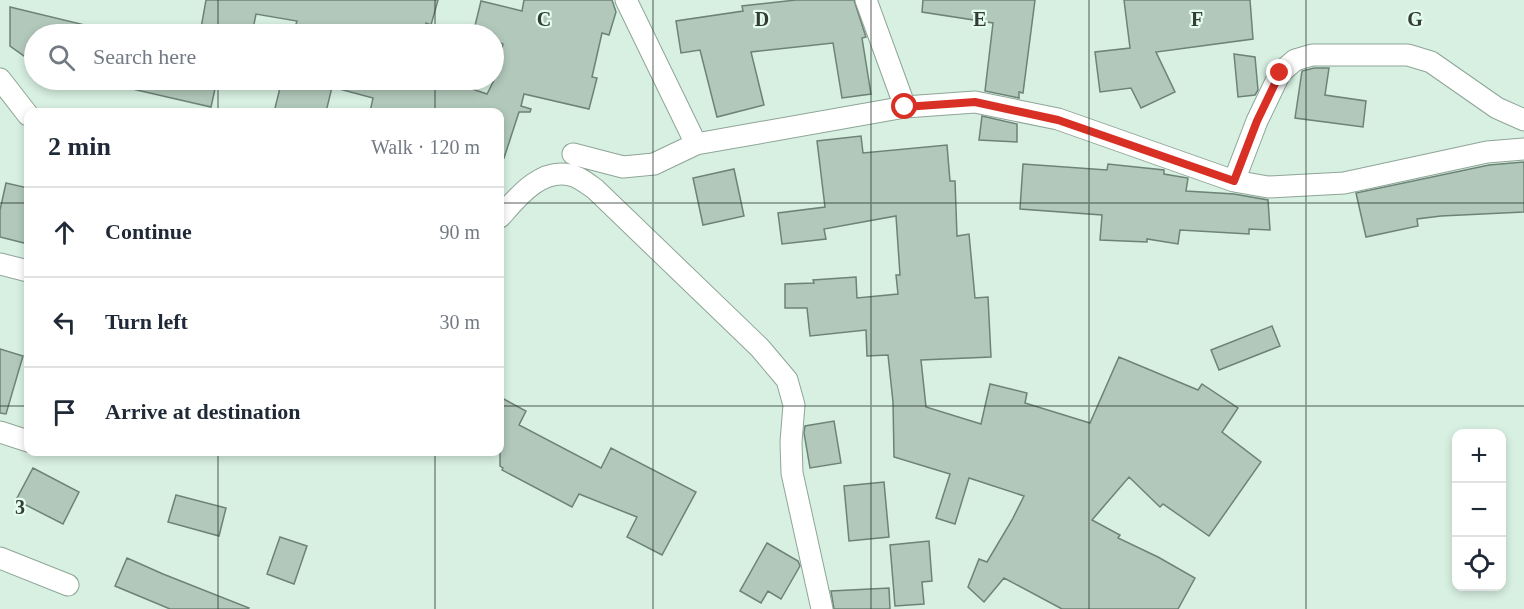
<!DOCTYPE html>
<html lang="en">
<head>
<meta charset="utf-8">
<style>
  body { margin:0; font-family:"Times New Roman",serif; background:#f2f2f3; color:#1f2937 }
  .controls { position:absolute; right:18px; bottom:18px; display:grid; overflow:hidden; border-radius:12px; box-shadow:0 3px 9px #0003 }
  .controls button { width:54px; height:54px; display:grid; place-items:center; padding:0; border:0; border-bottom:2px solid #e0e1e3; background:#fff; color:#1f2937; font:30px sans-serif }
  .stop { position:absolute; width:18px; height:18px; margin:-14px; border:4px solid #d93025; border-radius:50%; background:#fff }
  .stop.end { background:#d93025; border-color:#fff; box-shadow:0 2px 6px #0008 }
  .list { margin:0; padding:0; list-style:none }
  h2 { display:flex; justify-content:space-between; align-items:center; height:78px; margin:0; padding:0 24px; font-size:26px }
  h2 small { font-size:20px; font-weight:400; color:#747a83 }
  .list li { display:grid; grid-template-columns:39px 1fr auto; gap:18px; align-items:center; box-sizing:border-box; height:90px; padding:0 24px; border-top:2px solid #e0e1e3 }
  .list b { display:block; font-size:22px; white-space:nowrap }
  .list em { font-size:20px; font-style:normal; color:#747a83 }
  .icon { flex:none; width:33px; height:33px; fill:none; stroke:currentColor; stroke-width:2; stroke-linecap:round; stroke-linejoin:round }
  .map { position:relative; flex:none; width:1524px; height:609px; overflow:hidden }
  .search { position:absolute; background:#fff; box-shadow:0 3px 9px #0003; left:24px; top:24px; width:480px; height:66px; display:flex; align-items:center; gap:15px; box-sizing:border-box; padding:0 21px; border-radius:33px; color:#747a83; font-size:22px }
  .panel { position:absolute; background:#fff; box-shadow:0 3px 9px #0003; left:24px; top:108px; width:480px; height:348px; border-radius:12px }
  .map>svg:first-child { display:block }
  .building { fill:#b1c8ba; stroke:#6c8376; stroke-width:1.5 }
  .lines { fill:none; stroke-linecap:round; stroke-linejoin:round }
  .street-casing { stroke:#8ea597; stroke-width:23 }
  .street { stroke:#fff; stroke-width:21 }
  .route { stroke:#d93025; stroke-width:8 }
  .grid { fill:none; stroke:#323b36; stroke-width:1.5; stroke-opacity:0.55 }
  .grid-label { font-size:20px; text-anchor:middle; font-weight:bold; fill:#323b36; stroke:#e4fdee; stroke-width:4.5; stroke-linejoin:round; paint-order:stroke }
</style>
</head>
<body>
<div class="map">
<svg width="1524" height="609" viewBox="0 0 1524 609">
  <rect width="100%" height="100%" fill="#d7f0e1"/>
  <path class="building" d="M206 0H438L431 25 426 23 425 34H293L297 21 256 14 252 34H234L201 28Z
    M524 0H612L616 12 609 35 602 33 592 77 597 78 589 109 524 94 521 106 531 109 530 112H519L504 158 500 157V112H370L373 98 332 87 326 112H274L282 80H446L487 94 494 80 503 44 494 41V34H473L481 1 522 11Z
    M796 0H854L866 37 862 38 871 94 842 98 833 43 751 52 764 105 717 117 700 50 681 53 676 21 743 11 742 6Z
    M923 0H1035L1023 93 1019 92V98L985 91 993 23 922 12Z
    M1124 0H1250L1253 39 1156 52 1175 92 1141 108 1131 88 1100 92 1095 52 1130 48Z
    M10 7 89 26 88 34H34V63L10 46Z
    M1234 54 1255 57 1258 90 1255 95 1238 97Z
    M1314 68H1329L1325 95 1366 101 1363 127 1295 118 1302 71Z
    M133 80H217L211 107 132 89Z
    M982 116 1017 124V142L979 140Z
    M861 136 863 153 947 145 950 181H955L957 236 969 234 975 298 988 297 991 357 921 360 926 407 981 424 990 384 1027 393 1025 403 1090 423 1119 357 1198 390 1202 384 1238 408 1222 432 1261 462 1209 536 1163 504 1160 507 1129 477 1092 520 1120 535 1118 538 1158 557 1195 578 1178 609H1062L1004 578 984 602 968 587 979 559 987 562 1012 520 1024 496 969 478 955 524 936 518 950 474 894 457 893 402 888 355 867 356 866 330 810 336 807 308H785V284L814 283 813 280 856 277 857 298 898 294 896 275H900L896 216 824 229 826 239 782 244 778 213 825 207 817 141Z
    M1524 162V212L1441 216 1417 219 1418 226 1366 237 1356 193 1489 165Z
    M1023 164 1107 170 1108 164 1164 170V174L1188 178 1186 191 1234 194 1268 200 1270 230 1249 229V234L1180 230 1178 244 1147 239V242L1100 240 1102 215 1020 209Z
    M734 169 744 216 703 225 693 178Z
    M6 183 28 188V244L0 237V210Z
    M1272 326 1280 346 1219 370 1211 350Z
    M0 349 23 356 6 414 0 413Z
    M500 397 526 411 519 425 601 468 611 448 696 492 662 555 627 537 637 517 579 494 572 507 502 470 503 468 500 466Z
    M834 421 841 463 810 468 804 433 805 426Z
    M33 468 79 492 63 524 16 500Z
    M884 482 889 537 849 541 844 486Z
    M176 495 226 508 219 536 168 522Z
    M280 537 307 546 294 584 267 574Z
    M929 541 932 581 922 582 924 604 895 606 890 545Z
    M767 543 798 561 800 566 781 599 768 591 761 603 740 591Z
    M127 558 163 574 249 608 248 609H170L115 586Z
    M889 588 890 609H834L831 591Z"/>
  <g class="lines">
    <defs>
      <path id="street" d="M626 0 696 144
        M866 0 905 107
        M0 79 28 115
        M573 154 623 167 654 164 696 144 905 107 975 102 1058 119 1234 181 1268 187 1344 183 1487 152 1524 149
        M1234 181 1257 121 1280 73 1295 60 1312 55H1408L1431 62 1497 108 1524 120
        M500 217C517 198 540 168 570 175 578 176 588 184 595 189L760 348 787 380 794 405 791 442 792 473 822 609
        M0 264 28 271
        M0 432 28 441
        M0 558 68 585"/>
    </defs>
    <use href="#street" class="street-casing"/>
    <use href="#street" class="street"/>
  </g>
  <g class="lines">
    <path class="route" d="M905 107 975 102 1058 120 1234 181 1257 121 1280 73"/>
  </g>
  <path class="grid" d="M218 0V34M435 0V34M653 0V609M871 0V609M1089 0V609M1306 0V609M218 80V112M435 80V112M0 203H28M500 203H1524M0 406H28M500 406H1524M218 452V609M435 452V609"/>
  <g class="grid-label">
    <text x="544" y="26">C</text>
    <text x="762" y="26">D</text>
    <text x="980" y="26">E</text>
    <text x="1197" y="26">F</text>
    <text x="1415" y="26">G</text>
    <text x="20" y="514">3</text>
  </g>
</svg>
<div class="controls">
<button>+</button>
<button>−</button>
<button><svg class="icon" aria-label="locate" viewBox="0 0 24 24"><circle cx="12" cy="12" r="6"/><path d="M12 2v4M12 18v4M2 12h4M18 12h4"/></svg></button>
</div>
<div class="stop" style="left:905px;top:107px"></div>
<div class="stop end" style="left:1280px;top:73px"></div>
<div class="search"><svg class="icon" aria-label="search" viewBox="0 0 24 24"><circle cx="10" cy="10" r="6"/><path d="M15 15l6 6"/></svg>Search here</div>
<section class="panel">
<h2>2 min<small>Walk · 120 m</small></h2>
<ul class="list">
<li><svg class="icon" aria-label="ahead" viewBox="0 0 24 24"><path d="M12 20V5M6 11l6-6 6 6"/></svg><div><b>Continue</b></div><em>90 m</em></li>
<li><svg class="icon" aria-label="left" viewBox="0 0 24 24"><path d="M17 20v-9H6M10 6l-5 5 5 5"/></svg><div><b>Turn left</b></div><em>30 m</em></li>
<li><svg class="icon" aria-label="arrive" viewBox="0 0 24 24"><path d="M6 21V4h12l-3 4 3 4H6"/></svg><div><b>Arrive at destination</b></div></li>
</ul>
</section>
</div>
</body>
</html>
